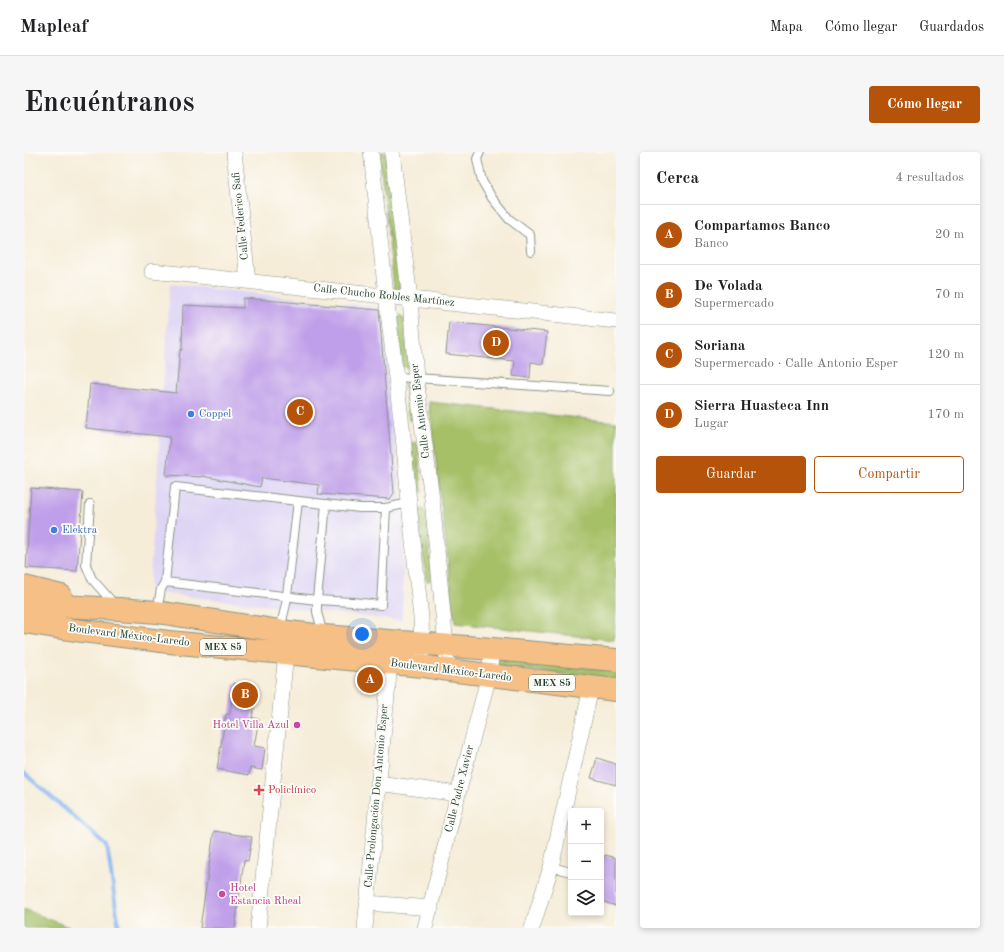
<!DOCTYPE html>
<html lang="es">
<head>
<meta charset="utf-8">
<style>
  body { margin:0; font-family:"Old Standard TT",serif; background:#f6f6f6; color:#202124 }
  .controls { position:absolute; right:12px; bottom:12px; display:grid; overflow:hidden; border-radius:4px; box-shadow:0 2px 6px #0003 }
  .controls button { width:36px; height:36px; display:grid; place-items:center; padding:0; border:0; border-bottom:1px solid #e0e0e0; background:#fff; color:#202124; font:20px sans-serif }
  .you { position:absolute; left:338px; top:482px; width:14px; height:14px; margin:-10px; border:3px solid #fff; border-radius:50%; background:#1a73e8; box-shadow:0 0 0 6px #1a73e833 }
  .badge { display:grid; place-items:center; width:26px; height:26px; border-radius:50%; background:#b45309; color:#fff; font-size:13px; font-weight:700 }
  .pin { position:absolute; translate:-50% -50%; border:2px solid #fff; box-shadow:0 1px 4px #0006 }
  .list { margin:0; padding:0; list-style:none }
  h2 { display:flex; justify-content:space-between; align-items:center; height:52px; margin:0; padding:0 16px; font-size:17px }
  h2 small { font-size:13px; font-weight:400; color:#757577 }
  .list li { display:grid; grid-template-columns:26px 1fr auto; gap:12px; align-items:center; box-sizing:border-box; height:60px; padding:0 16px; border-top:1px solid #e0e0e0 }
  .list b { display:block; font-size:15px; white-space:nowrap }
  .list p { margin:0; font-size:13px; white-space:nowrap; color:#757577 }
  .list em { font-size:13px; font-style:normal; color:#757577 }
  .actions { display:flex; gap:8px; padding:12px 16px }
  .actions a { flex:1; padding:9px 0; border:1px solid #b45309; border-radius:4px; text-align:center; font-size:14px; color:#b45309 }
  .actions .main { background:#b45309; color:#fff }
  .icon { flex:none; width:22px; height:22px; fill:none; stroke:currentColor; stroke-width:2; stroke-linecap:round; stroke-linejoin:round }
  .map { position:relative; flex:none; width:592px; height:776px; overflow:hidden; border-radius:4px }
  header { display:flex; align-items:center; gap:24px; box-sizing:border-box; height:56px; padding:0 20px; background:#fff; border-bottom:1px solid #e0e0e0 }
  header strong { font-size:19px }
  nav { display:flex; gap:22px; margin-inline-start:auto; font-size:14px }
  .intro { display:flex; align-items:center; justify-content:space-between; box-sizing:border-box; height:96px; padding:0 24px }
  h1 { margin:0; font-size:28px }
  .button { padding:10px 18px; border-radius:4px; background:#b45309; color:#fff; font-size:14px; font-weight:700 }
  main { display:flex; gap:24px; padding:0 24px }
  aside { flex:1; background:#fff; border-radius:4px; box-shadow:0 2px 6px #0003 }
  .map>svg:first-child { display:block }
  .built { fill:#ded5f5 }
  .green { fill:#a5c066; stroke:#627e4d }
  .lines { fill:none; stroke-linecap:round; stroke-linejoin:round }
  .stream { stroke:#83b3ef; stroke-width:4 }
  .building { fill:#bf9fe9 }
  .lane-casing { stroke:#8a9586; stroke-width:10 }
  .street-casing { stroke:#8a9586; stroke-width:16 }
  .primary-casing { stroke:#8a9586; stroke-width:24 }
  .lane { stroke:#fff; stroke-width:8 }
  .street { stroke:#fff; stroke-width:15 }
  .primary { stroke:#f5bf86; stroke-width:22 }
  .shop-dot { fill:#3f7fe0; stroke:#fdfcf7; stroke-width:1.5 }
  .hotel-dot { fill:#d1479c; stroke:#fdfcf7; stroke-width:1.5 }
  .health-dot { fill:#e0444e; stroke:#fdfcf7; stroke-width:1.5 }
  .labels { text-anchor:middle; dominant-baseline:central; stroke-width:3.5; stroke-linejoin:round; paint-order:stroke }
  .shield { fill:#fdfcf7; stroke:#62766e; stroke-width:1 }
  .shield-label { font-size:10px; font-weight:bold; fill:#1f3d34 }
  .street-label { font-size:11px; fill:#1f3d34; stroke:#fdfcf7 }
  .shop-label { font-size:11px; fill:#366cbe; stroke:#fdfcf7; text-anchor:start }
  .hotel-label { font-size:11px; fill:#b23c85; stroke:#fdfcf7; text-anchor:end }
  .health-label { font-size:11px; fill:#be3a42; stroke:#fdfcf7; text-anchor:start }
</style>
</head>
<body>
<header>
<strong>Mapleaf</strong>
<nav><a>Mapa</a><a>Cómo llegar</a><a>Guardados</a></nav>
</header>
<div class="intro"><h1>Encuéntranos</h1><a class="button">Cómo llegar</a></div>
<main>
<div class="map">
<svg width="592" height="776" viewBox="0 0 592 776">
  <rect width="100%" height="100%" fill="#fdfcf7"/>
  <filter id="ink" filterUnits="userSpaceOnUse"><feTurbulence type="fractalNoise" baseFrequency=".025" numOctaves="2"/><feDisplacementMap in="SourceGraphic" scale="8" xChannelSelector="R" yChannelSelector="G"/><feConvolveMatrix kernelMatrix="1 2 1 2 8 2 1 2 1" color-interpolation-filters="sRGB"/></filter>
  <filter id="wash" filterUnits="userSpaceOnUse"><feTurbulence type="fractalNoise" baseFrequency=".012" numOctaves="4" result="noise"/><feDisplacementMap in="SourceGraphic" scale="16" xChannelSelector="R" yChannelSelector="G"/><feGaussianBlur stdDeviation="0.9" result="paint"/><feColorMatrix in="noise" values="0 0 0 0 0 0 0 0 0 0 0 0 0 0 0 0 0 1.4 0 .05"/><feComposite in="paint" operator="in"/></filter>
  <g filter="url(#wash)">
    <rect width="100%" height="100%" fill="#f6edd9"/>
    <path class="built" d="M146 132 357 155 380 377 378 469 125 440Z"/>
    <path class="green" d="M355 0H361L376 135 375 138H372L370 136Z
      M375 164H377L380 167 384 214 383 216 380 215 378 214 374 166Z
      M381 230H384L386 233 389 266 388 268H385L380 232Z
      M405 250 592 270V457L590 488 431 471Z
      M391 290 394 293 398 340 396 342H393L391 340 387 293 388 291Z
      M399 357 402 361 408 427 406 429H403L402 427 395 360 396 358Z
      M472 506 592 519V528L472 514Z
      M0 757 47 776H0Z"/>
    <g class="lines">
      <path class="stream" d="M0 621 83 694 95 776"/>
    </g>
    <g id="blocks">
      <path class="building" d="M219 146 355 158 370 341 366 347 294 342 295 333 238 326 236 335 178 324V325L142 323 146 285 62 276 66 232 152 241 156 198H158L159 153 219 156Z
        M425 170 523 180 519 212 507 210 506 226 489 224 491 209 422 202Z
        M7 336 59 340 53 419 2 416Z
        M210 531 234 536 228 566 235 567 230 594 241 596 238 618 226 616 225 623 193 617 202 562H206Z
        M573 606 592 612V633L567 626Z
        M190 679 228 685 224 709 220 708 211 776H176Z
        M581 703 592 706V754L577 749V716Z"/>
    </g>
  </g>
  <g filter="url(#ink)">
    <use href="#blocks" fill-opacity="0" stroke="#8a9586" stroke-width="1"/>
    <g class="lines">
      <defs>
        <path id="lane" d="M456 0 453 7 458 29 468 46 485 67 506 83 507 99
          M372 225 392 226 586 239
          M66 352 62 413 68 427 91 453
          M362 356 357 453 328 450 293 448 141 430 151 335 336 356H362L385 351
          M133 460 137 437 141 430
          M256 478 262 452 274 349
          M299 482 293 460V448L302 352
          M527 715 547 720"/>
        <path id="street" d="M210 0 224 129
          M347 0 362 144 379 283 385 351 397 466 398 500
          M368 0 386 147 392 226 408 347 422 494 424 518
          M128 119 592 169
          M354 631 434 642
          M343 751 407 756
          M234 776 262 501
          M341 776 366 511
          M401 776 434 642 465 523 468 497
          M508 776 527 715 567 536"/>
        <path id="primary" d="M0 435 37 444
          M0 452 95 457 133 460 256 479 300 484 468 497 592 508
          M0 470 51 478 145 490 366 511 399 514 424 518 592 538"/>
      </defs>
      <use href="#lane" class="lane-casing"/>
      <use href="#street" class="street-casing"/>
      <use href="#primary" class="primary-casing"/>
      <use href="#lane" class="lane"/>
      <use href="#street" class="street"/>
      <use href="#primary" class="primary"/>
    </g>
  </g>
  <g class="shop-dot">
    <circle cx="167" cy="262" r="4"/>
    <circle cx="30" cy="378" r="4"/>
  </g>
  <g class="hotel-dot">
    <circle cx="273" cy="573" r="4"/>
    <circle cx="198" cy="742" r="4"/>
  </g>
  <path class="health-dot" d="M233 632h4v4h4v4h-4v4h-4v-4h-4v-4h4z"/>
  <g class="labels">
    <g class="shield">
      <rect x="176" y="487" width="46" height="16" rx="3"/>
      <rect x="505" y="523" width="46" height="16" rx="3"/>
    </g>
    <g class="shield-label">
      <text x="199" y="495">MEX 85</text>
      <text x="528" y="531">MEX 85</text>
    </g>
    <g class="street-label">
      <text transform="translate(217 64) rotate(-96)">Calle Federico Safi</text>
      <text transform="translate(360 144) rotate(6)">Calle Chucho Robles Martínez</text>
      <text transform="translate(397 259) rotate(-97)">Calle Antonio Esper</text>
      <text transform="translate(105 484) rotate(7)">Boulevard México-Laredo</text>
      <text transform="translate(427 519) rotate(7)">Boulevard México-Laredo</text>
      <text transform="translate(436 637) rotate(-76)">Calle Padre Xavier</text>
      <text transform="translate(353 644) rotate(-85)">Calle Prolongación Don Antonio Esper</text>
    </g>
    <g class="shop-label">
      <text x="175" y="262">Coppel</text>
      <text x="38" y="378">Elektra</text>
    </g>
    <g class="hotel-label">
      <text x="265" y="573">Hotel Villa Azul</text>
      <text x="206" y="736" text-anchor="start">Hotel<tspan x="206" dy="13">Estancia Rheal</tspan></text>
    </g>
    <g class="health-label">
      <text x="244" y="638">Policlínico</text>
    </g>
  </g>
</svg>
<div class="controls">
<button>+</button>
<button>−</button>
<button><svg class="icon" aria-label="layers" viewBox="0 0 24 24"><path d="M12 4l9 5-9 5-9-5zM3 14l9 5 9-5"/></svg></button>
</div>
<div class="you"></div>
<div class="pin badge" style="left:346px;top:528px">A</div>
<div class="pin badge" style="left:221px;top:543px">B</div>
<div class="pin badge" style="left:276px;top:260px">C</div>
<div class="pin badge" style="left:472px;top:191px">D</div>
</div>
<aside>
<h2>Cerca<small>4 resultados</small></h2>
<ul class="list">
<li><span class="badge">A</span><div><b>Compartamos Banco</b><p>Banco</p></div><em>20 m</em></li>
<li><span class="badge">B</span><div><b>De Volada</b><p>Supermercado</p></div><em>70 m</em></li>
<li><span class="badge">C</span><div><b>Soriana</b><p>Supermercado · Calle Antonio Esper</p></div><em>120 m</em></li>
<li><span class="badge">D</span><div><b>Sierra Huasteca Inn</b><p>Lugar</p></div><em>170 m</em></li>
</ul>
<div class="actions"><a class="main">Guardar</a><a>Compartir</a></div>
</aside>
</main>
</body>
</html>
